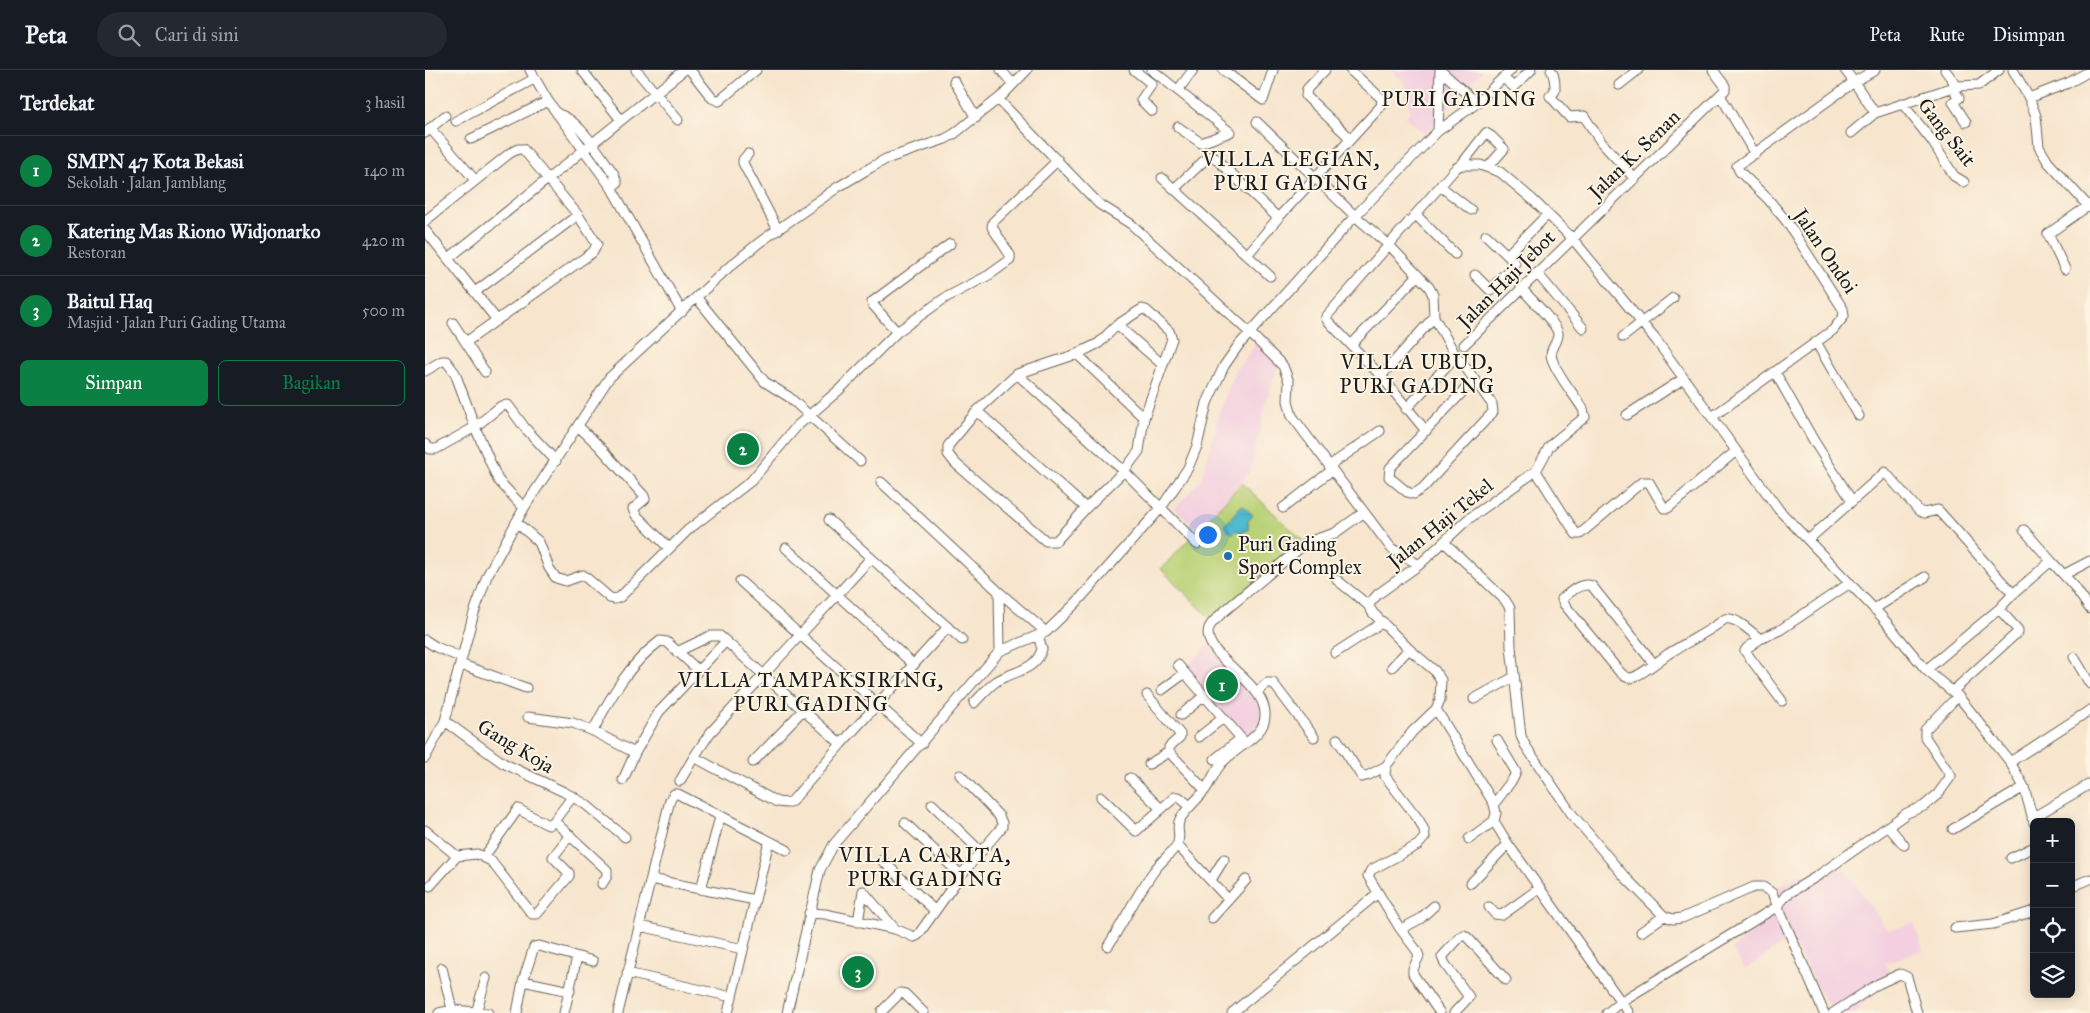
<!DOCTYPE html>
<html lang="id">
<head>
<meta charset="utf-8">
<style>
  body { margin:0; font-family:"IM FELL Great Primer",serif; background:#242831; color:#f1f3f6 }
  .controls { position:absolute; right:15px; bottom:15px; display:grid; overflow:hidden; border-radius:8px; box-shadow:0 2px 12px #0003 }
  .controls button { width:45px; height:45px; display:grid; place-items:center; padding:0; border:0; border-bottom:1px solid #363941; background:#171b24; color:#f1f3f6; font:25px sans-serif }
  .you { position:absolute; left:782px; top:464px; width:18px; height:18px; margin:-12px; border:4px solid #fff; border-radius:50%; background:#1a73e8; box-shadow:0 0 0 8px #1a73e833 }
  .badge { display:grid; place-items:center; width:32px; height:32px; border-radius:50%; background:#0b8043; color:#fff; font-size:16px; font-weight:700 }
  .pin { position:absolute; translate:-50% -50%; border:2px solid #fff; box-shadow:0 1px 5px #0006 }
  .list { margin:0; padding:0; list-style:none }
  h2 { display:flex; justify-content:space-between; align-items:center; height:65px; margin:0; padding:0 20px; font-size:21px }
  h2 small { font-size:16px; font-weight:400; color:#9ea1a6 }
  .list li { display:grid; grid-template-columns:32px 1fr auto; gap:15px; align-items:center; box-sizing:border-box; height:70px; padding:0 20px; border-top:1px solid #363941 }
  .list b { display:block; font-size:19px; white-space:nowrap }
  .list p { margin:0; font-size:16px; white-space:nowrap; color:#9ea1a6 }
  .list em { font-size:16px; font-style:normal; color:#9ea1a6 }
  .actions { display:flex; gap:10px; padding:15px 20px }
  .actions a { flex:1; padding:11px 0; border:1px solid #0b8043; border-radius:8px; text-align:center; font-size:18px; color:#0b8043 }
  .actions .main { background:#0b8043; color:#fff }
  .icon { flex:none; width:28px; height:28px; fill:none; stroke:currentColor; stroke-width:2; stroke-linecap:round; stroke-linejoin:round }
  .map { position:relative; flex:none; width:1665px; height:943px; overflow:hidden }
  header { display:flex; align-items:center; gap:30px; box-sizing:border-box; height:70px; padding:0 25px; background:#171b24; border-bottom:1px solid #363941 }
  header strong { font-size:24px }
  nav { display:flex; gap:28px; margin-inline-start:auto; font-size:18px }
  .search { width:350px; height:45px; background:#242831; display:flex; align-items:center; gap:12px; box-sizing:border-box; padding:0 18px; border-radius:28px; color:#9ea1a6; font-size:19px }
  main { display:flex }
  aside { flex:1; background:#171b24 }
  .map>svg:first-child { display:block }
  .built { fill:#f3cfdf }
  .garden { fill:#bad277; stroke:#6b774a }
  .water { fill:url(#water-ripples); stroke:#366b75 }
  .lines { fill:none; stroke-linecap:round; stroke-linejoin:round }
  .minor-casing { stroke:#69625a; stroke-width:11 }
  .minor { stroke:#fff; stroke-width:9 }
  .poi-dot { fill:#1f6fb2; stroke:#fcf5e5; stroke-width:2 }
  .labels { text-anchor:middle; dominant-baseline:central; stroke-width:4; stroke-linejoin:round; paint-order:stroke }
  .street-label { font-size:20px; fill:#1c1c1c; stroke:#fcf5e5 }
  .poi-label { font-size:20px; fill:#1c1c1c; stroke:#fcf5e5; text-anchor:start }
  .neighbourhood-label { font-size:21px; letter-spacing:1px; fill:#1c1c1c; stroke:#fcf5e5 }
</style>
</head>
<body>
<header>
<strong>Peta</strong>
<div class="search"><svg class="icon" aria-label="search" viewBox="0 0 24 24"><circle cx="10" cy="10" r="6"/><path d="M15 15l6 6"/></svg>Cari di sini</div>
<nav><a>Peta</a><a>Rute</a><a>Disimpan</a></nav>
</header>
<main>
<aside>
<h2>Terdekat<small>3 hasil</small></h2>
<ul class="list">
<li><span class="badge">1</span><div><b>SMPN 47 Kota Bekasi</b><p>Sekolah · Jalan Jamblang</p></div><em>140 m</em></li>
<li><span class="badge">2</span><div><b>Katering Mas Riono Widjonarko</b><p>Restoran</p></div><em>420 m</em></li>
<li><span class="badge">3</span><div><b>Baitul Haq</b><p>Masjid · Jalan Puri Gading Utama</p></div><em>500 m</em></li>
</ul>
<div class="actions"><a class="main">Simpan</a><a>Bagikan</a></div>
</aside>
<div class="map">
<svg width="1665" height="943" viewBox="0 0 1665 943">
  <defs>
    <pattern id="water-ripples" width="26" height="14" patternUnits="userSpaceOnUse" patternTransform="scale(1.25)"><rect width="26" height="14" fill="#51bace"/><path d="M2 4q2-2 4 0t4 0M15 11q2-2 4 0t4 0" fill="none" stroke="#469fb0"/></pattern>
  </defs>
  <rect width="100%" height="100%" fill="#fcf5e5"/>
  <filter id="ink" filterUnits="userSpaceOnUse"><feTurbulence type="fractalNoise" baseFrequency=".02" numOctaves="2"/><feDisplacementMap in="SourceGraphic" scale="10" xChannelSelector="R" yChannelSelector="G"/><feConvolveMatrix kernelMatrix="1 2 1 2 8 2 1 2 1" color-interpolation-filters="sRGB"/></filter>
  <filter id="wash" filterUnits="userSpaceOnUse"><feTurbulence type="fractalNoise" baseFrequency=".0096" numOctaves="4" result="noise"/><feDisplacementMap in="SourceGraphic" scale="20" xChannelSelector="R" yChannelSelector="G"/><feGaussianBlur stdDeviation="1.12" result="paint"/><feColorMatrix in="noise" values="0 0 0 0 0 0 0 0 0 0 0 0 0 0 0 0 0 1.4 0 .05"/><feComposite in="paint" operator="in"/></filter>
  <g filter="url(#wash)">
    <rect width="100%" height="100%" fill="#f7e5cd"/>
    <path class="built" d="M965 0H1057L1000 64 980 47 985 42 979 12Z
      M832 273 854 294 841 332 826 401 773 460 750 438 777 409 794 342 811 300Z
      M783 575 836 630 835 648 830 657 819 669 759 600Z
      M1419 798 1462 860 1489 853 1498 880 1460 893 1468 908 1430 941 1431 943H1408L1365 869 1320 899 1307 879 1362 834 1352 818 1375 803 1387 817 1394 805Z"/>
    <path class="garden" d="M817 413 877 470 786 549 736 499Z"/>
    <path class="water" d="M817 435 828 445 823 451V460L816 463 812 460 808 464 799 456Z"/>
  </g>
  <g filter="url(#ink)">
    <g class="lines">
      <defs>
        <path id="minor" d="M105 0 123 31 186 117 257 242
          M157 0 196 50
          M211 0 253 50
          M265 0 287 28 294 31 331 0
          M576 0 588 14
          M709 0 727 14 716 30 727 41
          M727 0 805 62 776 73 753 57
          M798 0 838 30 848 0
          M900 0 882 19 881 26 926 69
          M1015 0 1052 33
          M1126 0C1130 6 1130 14 1130 21L1125 26 1144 47 1159 46 1176 72 1210 109
          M1420 0 1429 12 1450 0
          M1520 0 1532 16
          M1588 0 1604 28 1611 46 1614 77 1623 92 1665 138
          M1078 8 1089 17 1106 0
          M529 11 551 48
          M1194 15 1213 0
          M1527 17 1534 28 1528 32 1541 52
          M753 20 768 0
          M1295 25 1330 84
          M1604 28 1643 13 1665 1
          M573 29 674 134 706 154 824 262 858 296 864 312 863 331 867 346 966 478 994 495
          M1477 33 1507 71 1529 106 1539 112
          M132 44C153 47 177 88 189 104L192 113 186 117
          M31 51 109 9
          M832 52 930 146 965 176 1004 217 1008 225 1009 247 1031 286 981 339
          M5 58 50 110
          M1013 61 1015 0
          M0 63 20 46
          M1426 63 1450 43
          M46 69 123 31
          M323 84 318 90V93L353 160
          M1036 95H1055L1075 102 1107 129 1147 168 1231 270 1354 440 1457 547 1501 600 1533 626 1558 657 1585 692 1599 717 1609 753
          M737 108 845 206
          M1015 116 1046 140
          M749 119 783 87 788 86 853 148
          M991 145 1030 184
          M0 151 85 83 93 79H98L153 145 172 174 168 182 41 272
          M0 160 72 250
          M1061 165 1082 185
          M822 185 853 148 957 35 956 28 925 0
          M24 188 259 0
          M1640 199 1623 164 1663 136
          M1112 203 1158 258
          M1050 205 1065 220 1090 193 1082 185 1122 145
          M50 222 153 145
          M272 228 340 312 364 327 435 391
          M717 239 721 240 744 261 747 269 719 348 714 381 699 401 661 438 631 471H621L530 393 523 384V376L552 341 592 304 652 284 674 273 692 255Z
          M28 253 60 302
          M692 255 738 295
          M472 262 448 235 447 232 525 174
          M1198 267 1248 228
          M1391 272 1434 346
          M927 274 993 205
          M1039 275 1300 20V16L1288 0
          M652 284 719 348
          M1031 286 1036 291 1067 334 1068 342 998 418 989 424 982 422 964 407 965 398 1049 310
          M0 301 17 291H21L30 303 50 357 76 336 83 335 100 358 131 391
          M1350 302 1389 371 1427 431
          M592 304 699 401 772 474
          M956 306 1009 247
          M552 341 661 438
          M1202 345 1258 309
          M1287 347 1408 260 1419 246 1418 239 1362 152 1343 129 1315 102 1312 96 1429 12 1450 43 1532 16 1554 15 1574 0
          M153 356 174 376 219 426 220 429 208 439 211 445 244 478
          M1001 361 956 306 902 250 901 247 1031 98 1036 95 1061 63 1066 66 1079 79 1063 97
          M0 374 5 379H11L50 357 73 410 99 438
          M904 396 955 361
          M1111 401 1151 464H1155L1217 412H1224L1239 438H1243L1311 381
          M456 412 574 522 621 562
          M858 438 907 400
          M404 450 537 570
          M91 452 114 472 124 498 131 508 141 511 158 505 185 528 190 529 195 527 263 460 326 411 372 356 414 320 472 262 520 228 564 205 585 190V185L567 157 568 152 633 90
          M1599 460 1626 491
          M1383 470 1460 402 1494 441 1499 443 1513 440 1588 524
          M1019 472 1080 530 1085 538 1086 577 1096 666 1100 675 1146 743 1199 806 1239 846 1248 849 1257 848 1329 817H1338L1347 823 1399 943
          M361 478 489 595
          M446 488 285 663 269 687 352 732 362 733 367 731 416 674 523 557
          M1640 504 1665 491
          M912 510 943 535
          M315 511 497 674
          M574 522 575 581
          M1449 539 1500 507
          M1335 569 1322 578 1320 581 1357 631
          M0 570 11 577 37 588
          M252 582 285 566H295L416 674
          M910 583 958 552
          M1649 587 1665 614
          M35 594 101 618
          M1229 594 1167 516C1156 512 1145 522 1137 529L1139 534 1193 600C1197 604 1200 608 1206 608 1216 606 1234 590 1243 584 1262 572 1282 563 1300 549 1312 547 1326 562 1335 569L1355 560 1425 513
          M753 595 820 673
          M967 597 984 579
          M1501 600 1574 539 1588 524 1626 491 1649 516 1665 539
          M737 620 760 603
          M1528 621 1593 562V560L1574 539
          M832 622 842 613H848L889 667
          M722 625 755 664V667L744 677V682
          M1049 629 1089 607
          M549 633C557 625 563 617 572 611 588 601 611 601 617 579L613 565
          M1011 639 1069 734 1071 743 1069 751 1083 774 1204 943
          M756 645 779 626
          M103 647 148 653 168 661 210 683
          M20 651 78 693 139 722 160 734 200 767
          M168 661C185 627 204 594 235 571L242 572 273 600
          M774 667 798 648
          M912 669 937 707 944 705 961 696
          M0 688 20 651 48 546 62 506 99 438 184 308 304 197 335 172 413 117 445 98 461 89 520 69 529 64 578 25 602 0
          M790 689 815 669
          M328 692 378 640
          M1585 692 1665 640
          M724 694 744 682 780 720
          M705 708 736 739
          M198 710 210 683 234 642 301 571
          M255 711 269 687
          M148 726 129 751 182 800V806L177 814
          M676 727 711 761 750 727H754L765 736
          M507 734 555 781
          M1069 734 1088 709 1091 702 1072 670
          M1607 748 1665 714
          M480 753 536 805
          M1463 756 1479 775
          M1528 759 1599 717
          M0 760 32 786 52 784 66 791 107 844H112L144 806V803L128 787 145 765
          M1044 769 1069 751
          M752 775 803 829
          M59 787 93 739 121 754 124 755 129 751
          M1586 788 1609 777
          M457 790 510 841
          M226 809 330 830
          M786 810 799 789
          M1046 813 1083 774
          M5 816 32 786
          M1646 817 1665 809
          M276 819 295 747
          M1064 837 1070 844 1077 845 1115 818
          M384 843 400 844 470 859 489 867 493 865 536 805 577 757V753L574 746 535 705
          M787 848 821 810
          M433 852 438 821 470 859
          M215 856 318 879
          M1530 858 1568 854 1609 841
          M976 859 995 849 1009 836
          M1216 862 1239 846
          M683 876C699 851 712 824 729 801 736 791 746 784 752 775 757 766 750 758 755 749 762 738 772 730 780 720 786 712 789 702 796 694 806 681 835 668 839 652 850 614 774 587 784 558 785 554 792 548 796 544L882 472 910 463 938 443
          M17 898 28 943
          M202 903 307 927
          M98 911 145 921
          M457 941 475 923 480 924 499 943
          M14 943 28 940 63 943
          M51 943 61 908
          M92 943 98 911 109 877 114 876 168 891
          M139 943 152 887
          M193 943 245 730 249 724H253L362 780
          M303 943 344 771
          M362 943 395 800 409 774 575 581 621 562 651 533 736 438 763 398 772 376 782 333 799 296 813 276 930 146 1013 61 1052 33 1086 0
          M807 943 953 823
          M1015 943 988 904V899L994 886 992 881 974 857 943 806 946 800 993 775 1000 767 999 760 994 750 960 706 961 696 987 662 1011 639 1015 630 1016 610 1010 601 984 579 948 543 943 535 953 524 994 495 1042 450 1111 401 1124 377 1130 371 1160 347 1158 339C1148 323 1133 306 1127 289 1123 279 1134 273 1133 263 1131 253 1104 227 1096 218
          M1029 943 1044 927 1020 894 1017 887 1035 867 1039 865 1043 868 1081 910
          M1182 943 1197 931 1353 836 1361 825 1394 805 1482 743 1499 736 1513 724 1526 706 1500 667V660L1533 626
          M1408 943 1453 914 1475 904 1482 907 1492 943"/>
      </defs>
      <use href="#minor" class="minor-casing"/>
      <use href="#minor" class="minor"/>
    </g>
  </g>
  <circle class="poi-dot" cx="803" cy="486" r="5"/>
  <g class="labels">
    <g class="street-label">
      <text transform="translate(1522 62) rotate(52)">Gang Sait</text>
      <text transform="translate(1209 84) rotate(-44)">Jalan K. Senan</text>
      <text transform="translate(1401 181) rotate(56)">Jalan Ondoi</text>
      <text transform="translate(1081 209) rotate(-45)">Jalan Haji Jebot</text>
      <text transform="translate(1015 453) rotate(-39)">Jalan Haji Tekel</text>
      <text transform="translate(91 676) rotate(31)">Gang Koja</text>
    </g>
    <g class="poi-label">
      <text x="813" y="474">Puri Gading<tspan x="813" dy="23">Sport Complex</tspan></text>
    </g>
    <g class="neighbourhood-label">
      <text x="1034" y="29">PURI GADING</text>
      <text x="866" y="89">VILLA LEGIAN,<tspan x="866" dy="24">PURI GADING</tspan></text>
      <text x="992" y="292">VILLA UBUD,<tspan x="992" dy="24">PURI GADING</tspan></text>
      <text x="386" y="610">VILLA TAMPAKSIRING,<tspan x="386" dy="24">PURI GADING</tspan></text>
      <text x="500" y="785">VILLA CARITA,<tspan x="500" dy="24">PURI GADING</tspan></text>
    </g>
  </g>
</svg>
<div class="controls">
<button>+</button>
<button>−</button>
<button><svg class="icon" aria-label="locate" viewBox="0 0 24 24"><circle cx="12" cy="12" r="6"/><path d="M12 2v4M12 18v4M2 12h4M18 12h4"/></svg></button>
<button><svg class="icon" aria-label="layers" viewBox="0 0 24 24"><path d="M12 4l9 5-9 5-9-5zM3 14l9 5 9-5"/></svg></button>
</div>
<div class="you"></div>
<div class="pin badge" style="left:797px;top:615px">1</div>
<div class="pin badge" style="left:318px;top:379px">2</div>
<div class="pin badge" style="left:433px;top:902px">3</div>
</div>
</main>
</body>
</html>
